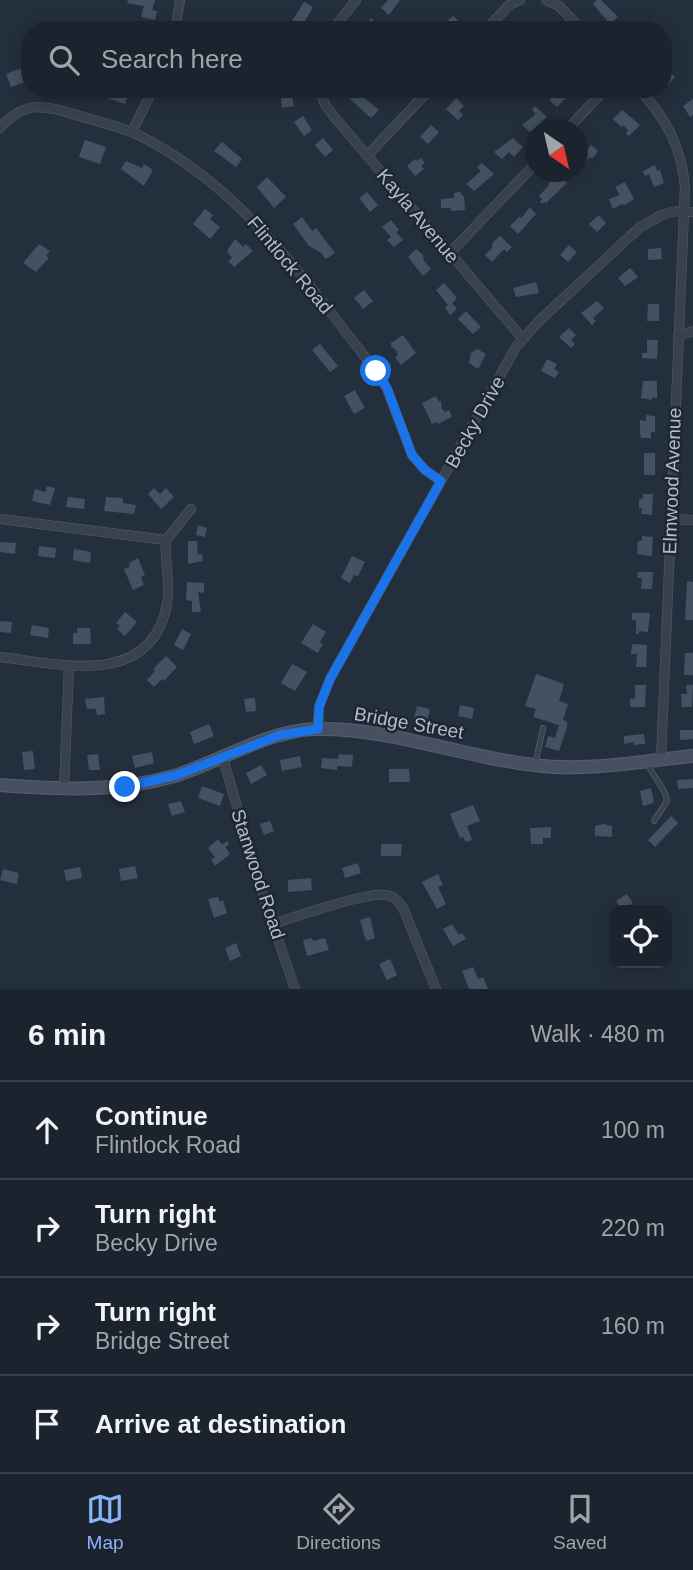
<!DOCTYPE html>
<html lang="en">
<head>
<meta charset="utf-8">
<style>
  body { margin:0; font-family:Helvetica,sans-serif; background:#282f3a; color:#f1f3f6 }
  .controls { position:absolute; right:21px; bottom:21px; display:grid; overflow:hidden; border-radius:14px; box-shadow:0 4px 18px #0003 }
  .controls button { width:63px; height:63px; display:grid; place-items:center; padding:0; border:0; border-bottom:2px solid #39404a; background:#1b232e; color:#f1f3f6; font:35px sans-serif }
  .compass { position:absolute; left:525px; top:119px; width:63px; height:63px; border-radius:50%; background:#1b232e; box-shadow:0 4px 18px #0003; rotate:146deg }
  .stop { position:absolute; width:21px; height:21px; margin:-16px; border:5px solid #1a73e8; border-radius:50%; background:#fff }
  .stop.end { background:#1a73e8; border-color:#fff; box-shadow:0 2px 7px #0008 }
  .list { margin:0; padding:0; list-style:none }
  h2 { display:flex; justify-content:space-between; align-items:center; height:91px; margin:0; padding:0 28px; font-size:30px }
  h2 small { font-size:23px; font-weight:400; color:#a0a4aa }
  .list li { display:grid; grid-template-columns:46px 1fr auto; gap:21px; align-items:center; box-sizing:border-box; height:98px; padding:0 28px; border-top:2px solid #39404a }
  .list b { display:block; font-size:26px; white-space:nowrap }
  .list p { margin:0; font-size:23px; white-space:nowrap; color:#a0a4aa }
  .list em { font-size:23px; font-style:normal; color:#a0a4aa }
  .icon { flex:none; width:38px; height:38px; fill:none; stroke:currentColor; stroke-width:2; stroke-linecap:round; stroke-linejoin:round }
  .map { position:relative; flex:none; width:693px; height:989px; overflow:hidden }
  .search { position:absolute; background:#1b232e; box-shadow:0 4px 18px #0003; left:21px; right:21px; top:21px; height:77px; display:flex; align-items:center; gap:18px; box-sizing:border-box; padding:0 24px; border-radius:28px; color:#a0a4aa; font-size:26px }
  .sheet { height:483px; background:#1b232e }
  nav { display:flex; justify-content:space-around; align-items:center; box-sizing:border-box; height:98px; border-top:2px solid #39404a; background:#1b232e; font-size:19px; color:#a0a4aa }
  nav a { display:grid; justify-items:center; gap:4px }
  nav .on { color:#8ab4f8 }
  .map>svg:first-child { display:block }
  .building { fill:#455162 }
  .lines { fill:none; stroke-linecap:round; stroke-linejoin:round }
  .lane-casing { stroke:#565f6c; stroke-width:6 }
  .street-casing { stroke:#565f6c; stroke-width:10 }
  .secondary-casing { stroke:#565f6c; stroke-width:14 }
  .lane { stroke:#38414e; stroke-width:4.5 }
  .street { stroke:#38414e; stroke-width:9 }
  .secondary { stroke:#465061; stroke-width:12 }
  .route { stroke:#1a73e8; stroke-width:9 }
  .labels { text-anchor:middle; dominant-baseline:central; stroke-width:5; stroke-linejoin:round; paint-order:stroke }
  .street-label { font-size:19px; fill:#b4bcc9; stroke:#1d2633 }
</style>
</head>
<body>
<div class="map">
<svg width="693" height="989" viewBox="0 0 693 989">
  <rect width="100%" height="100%" fill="#242f3e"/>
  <path class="building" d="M128 0H155L152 10 157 11 155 20 141 17 144 6 127 3Z
    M388 0H400L389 15 381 8Z
    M597 0H601L618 17 610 24 593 4Z
    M304 2 313 7 300 30 290 24Z
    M453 16 461 23 455 30H437Z
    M371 18 379 25 376 30H362Z
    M542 22 545 25 546 23 551 30H535Z
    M663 64 675 77 668 85 663 80Z
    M27 66 30 80 11 87 6 74Z
    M97 89H127L130 90 125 104 96 94Z
    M284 89H297L298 96 292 97 294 106 282 108 281 99 285 95Z
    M384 89H399L390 98 382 91Z
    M547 89H560L559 91 566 98 557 107 549 100 554 96Z
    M357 92 379 110 371 118 350 99Z
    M456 98 464 106 459 111 463 115 458 120 446 109Z
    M693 99V115L690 117 683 106Z
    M535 106 547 117 530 132 522 125 536 114 532 110Z
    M622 110 640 125 629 136 626 133 628 130 623 125 621 127 613 119Z
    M303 116 312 130 304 136 294 122Z
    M431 125 439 132 428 144 420 137Z
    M323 138 333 150 325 157 315 145Z
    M513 138 523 147 514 157 509 152 502 159 494 152Z
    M85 140 106 147 100 164 79 157Z
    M222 142 242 159 236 167 214 151Z
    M591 145 598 151 592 159 590 157 581 166 578 163V152L579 153 582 150 585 152Z
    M421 158 425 163 421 166 424 169 415 176 407 166 415 159 417 161Z
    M126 161 142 168 144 164 153 170 144 186 121 169Z
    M482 163 494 174 474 191 466 184 481 171 477 167Z
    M655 165 657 171 660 170 664 183 654 187 649 174 645 176 643 171Z
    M558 175 567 183 546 203 544 202 542 204 540 202 542 199 539 196 549 185 548 184Z
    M267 177 286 197 274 208 257 187Z
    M625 182 634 199 625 205 622 204 613 209 609 199 620 195 615 187Z
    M367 192 378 205 370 212 359 198Z
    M460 192 464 197 465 210 451 211V208H441V199L454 198V193Z
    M530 207 536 214 518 234 510 226 519 217 521 218 523 216Z
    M205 209 213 215 210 219 220 227 210 239 193 224Z
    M599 215 606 223 597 232 589 224Z
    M302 217 312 231 316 228 335 253 326 259 320 252 309 246 293 224Z
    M391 220 399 230 396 232 403 240 394 247 387 240 391 237 382 227Z
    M500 236 512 247 507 252 504 249 492 262 485 255 492 248 493 242Z
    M235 239 243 247 246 244 253 251 234 267 228 261 232 258 227 251Z
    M39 244 50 251 46 256 49 258 36 272 23 263Z
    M569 245 577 252 568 262 560 255Z
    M661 248 662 259 648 260V249Z
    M416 249 423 255 424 261 431 269 423 276 408 257Z
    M630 268 638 277 625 286 618 278Z
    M536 282 539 293 516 297 513 288Z
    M444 283 457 298 452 303 457 309 450 315 445 308 448 305 436 290Z
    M364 290 373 301 363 309 354 298Z
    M597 301 604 308 593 318 596 321 592 325 581 313Z
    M648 304H659V321H647Z
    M466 311 481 327 473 334 458 319Z
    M569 328 576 335 571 340 575 344 571 348 559 337Z
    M403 335 416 353 401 365 395 357 398 355 396 350 391 347V343Z
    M647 340H658L657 359 642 358V353H647Z
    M320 344 338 366 330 372 312 350Z
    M477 349 486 354 478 369 469 363 471 353Z
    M547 359 557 364 554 369 559 372 555 378 541 371Z
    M643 381H657V398H652V400L641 398Z
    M355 390 365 408 354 414 344 396Z
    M436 396 439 402 441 401 442 409 445 412 449 410 452 417 438 424 437 422 432 424 422 403Z
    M646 415 655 416V432H651V438H641L640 434V420L646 421Z
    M644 453H655V475H644Z
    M47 486 55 488 50 505 32 501 35 489 45 492Z
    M154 488 160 494 166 488 174 497 161 509 148 494Z
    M643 494H653L652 515 641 514 642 508H639V500L643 498Z
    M68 497 85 499 84 509 66 507Z
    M106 497 123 498V503L136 505 134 514 104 511Z
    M198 525 207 528 205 537 196 535Z
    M642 536 653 537 652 556 637 554 638 541H642Z
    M188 541H197L198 554H202L203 561 188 564Z
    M0 542 16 543 15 554 0 552Z
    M39 546 56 548 55 558 38 556Z
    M74 549 91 552 90 563 73 560Z
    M352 556 365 562 358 576 354 575 350 583 341 578Z
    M138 558 145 575 141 577 144 585 133 590 124 569 130 567 129 563Z
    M638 572H653L652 589H641L642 578H637Z
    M687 581 693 582V620H685Z
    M187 582 204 583V593L198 592 201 612H192V601L186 600Z
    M125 612 137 622 125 636 117 629 120 626 116 623Z
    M632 613H650L648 632 639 631V634H636V620H632Z
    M0 621 12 622 11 633 0 632Z
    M313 624 326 632 320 642 323 644 318 653 301 643Z
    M32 625 49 628 48 638 30 635Z
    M77 628H90L91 644H73V633H77Z
    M182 629 191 634 183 650 174 645Z
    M632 644 647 645 646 667H636L637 654H631Z
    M685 653H693V675H684Z
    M166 656 177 667 164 681 162 679 154 687 147 680 155 671 153 669Z
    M292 664 307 672 295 691 281 683Z
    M536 674 564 684 559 701 568 704 563 720 567 722V727L559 751 545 747 548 736 555 738 559 725 533 717 536 709 525 706Z
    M635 685H646L645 707H630V698L635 699Z
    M686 685H693L692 707H682L681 694H687Z
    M104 697 105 714 97 715 96 709H87L85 699Z
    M255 698 256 711 246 712 244 699Z
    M460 705 474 708 472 719 458 716Z
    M417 706 430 709 427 721 414 718Z
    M209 724 214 736 194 744 190 732Z
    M680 730H693V739L680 740Z
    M644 734 645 744 634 745V742L624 744V736Z
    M33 751 35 769 24 770 22 752Z
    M152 752 154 763 135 768 132 756Z
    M98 754 100 770H89L87 755Z
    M339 754 353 755 352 767 337 766V770L321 768 322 758 338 759Z
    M300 756 302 767 282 771 280 760Z
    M261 765 267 775 251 784 246 773Z
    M389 769H409L410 782H389Z
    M693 779V788L678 789 677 780Z
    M202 786 224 794 220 806 198 798Z
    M651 788 654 803 643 806 640 791Z
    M181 801 185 812 172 816 168 804Z
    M473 805 480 821 467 826 472 840 466 842 463 837 460 838 450 814Z
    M671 816 678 823 655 847 648 840Z
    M270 821 274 831 264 835 260 824Z
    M603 824 612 826V837L595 836V826Z
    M551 827V838H543V844H531L530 828Z
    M218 839 222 845 227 841 229 844 225 847 230 854 215 866 211 860 215 857 208 848Z
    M381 844H402L401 856H381Z
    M358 863 361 873 345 878 342 868Z
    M135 866 138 878 121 881 119 869Z
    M80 867 82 878 66 881 64 870Z
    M3 869 19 873 17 884 0 880Z
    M438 874 443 885 438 887 446 904 437 909 422 882Z
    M311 878 312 890 288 892V880Z
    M627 894 633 903 622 910 616 901Z
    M218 897 220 902 223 900 227 913 214 918 208 899Z
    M370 917 375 938 366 941 360 920Z
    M452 924 459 935 462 933 466 939 453 946 443 929Z
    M312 938 313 941 325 938 329 950 307 956 303 940Z
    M236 943 241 956 230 961 225 948Z
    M390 959 397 975 387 980 379 964Z
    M473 967 478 979 483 977 488 989H469L462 971Z"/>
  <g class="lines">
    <defs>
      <path id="lane" d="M648 762C651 777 665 785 667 801L654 821
        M535 765 543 728"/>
      <path id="street" d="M546 0 559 6 582 30
        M175 30 180 0
        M332 30 356 0
        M486 30 509 5 520 0
        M319 89 326 106 336 119 523 339
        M639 89C666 118 682 148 685 188L661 759
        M0 128C27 97 48 107 83 117 100 122 117 126 134 133 240 183 306 282 376 371L387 389 412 455 425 470 441 481
        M567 130 605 89
        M132 132 153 89
        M367 156 430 89
        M450 253 536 163
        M678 336 693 331
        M0 519 166 540
        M671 519 693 520
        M0 657C61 664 151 689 167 604 171 582 164 561 166 540L191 509
        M318 729 319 707 330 679 516 347 538 322 640 227 664 214 677 211 693 212
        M223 758 259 883 295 989
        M64 789 69 665
        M273 924C294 917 369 891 386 895 394 896 398 901 403 908L436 989"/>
      <path id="secondary" d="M0 785C60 789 116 793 174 776 219 762 267 731 314 729 389 727 461 757 534 765 587 772 641 761 693 756"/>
    </defs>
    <use href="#lane" class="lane-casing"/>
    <use href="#street" class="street-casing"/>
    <use href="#secondary" class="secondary-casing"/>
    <use href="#lane" class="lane"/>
    <use href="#street" class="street"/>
    <use href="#secondary" class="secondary"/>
  </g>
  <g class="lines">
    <path class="route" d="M125 787 177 775 280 735 318 729 319 707 330 679 441 481 425 470 412 455 387 388 376 371"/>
  </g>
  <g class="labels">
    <g class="street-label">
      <text transform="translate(418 216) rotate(50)">Kayla Avenue</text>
      <text transform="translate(290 265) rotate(50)">Flintlock Road</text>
      <text transform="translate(475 422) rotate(-61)">Becky Drive</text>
      <text transform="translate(672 481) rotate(-88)">Elmwood Avenue</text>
      <text transform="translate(409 723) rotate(10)">Bridge Street</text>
      <text transform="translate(258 874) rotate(72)">Stanwood Road</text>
    </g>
  </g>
</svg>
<div class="controls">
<button><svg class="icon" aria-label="locate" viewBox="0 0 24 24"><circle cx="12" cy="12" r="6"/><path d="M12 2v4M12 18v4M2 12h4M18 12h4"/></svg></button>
</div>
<svg class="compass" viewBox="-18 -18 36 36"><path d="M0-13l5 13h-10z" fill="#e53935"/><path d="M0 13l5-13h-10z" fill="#a0a4aa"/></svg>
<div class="stop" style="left:376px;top:371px"></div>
<div class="stop end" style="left:125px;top:787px"></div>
<div class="search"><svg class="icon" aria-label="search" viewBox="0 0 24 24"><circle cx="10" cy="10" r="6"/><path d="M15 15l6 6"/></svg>Search here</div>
</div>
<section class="sheet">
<h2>6 min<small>Walk · 480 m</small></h2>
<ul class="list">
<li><svg class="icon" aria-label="ahead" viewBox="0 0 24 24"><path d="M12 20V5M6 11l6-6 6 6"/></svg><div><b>Continue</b><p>Flintlock Road</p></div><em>100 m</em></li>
<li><svg class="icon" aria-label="right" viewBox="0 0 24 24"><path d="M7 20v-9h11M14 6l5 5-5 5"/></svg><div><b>Turn right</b><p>Becky Drive</p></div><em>220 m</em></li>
<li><svg class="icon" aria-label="right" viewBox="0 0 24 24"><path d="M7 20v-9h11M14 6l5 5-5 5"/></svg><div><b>Turn right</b><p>Bridge Street</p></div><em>160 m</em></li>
<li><svg class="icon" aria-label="arrive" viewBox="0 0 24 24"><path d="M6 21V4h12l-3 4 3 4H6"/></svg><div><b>Arrive at destination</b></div></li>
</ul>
</section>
<nav>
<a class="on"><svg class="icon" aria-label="map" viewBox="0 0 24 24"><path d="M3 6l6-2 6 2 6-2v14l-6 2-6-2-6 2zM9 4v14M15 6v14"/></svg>Map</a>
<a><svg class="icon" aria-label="directions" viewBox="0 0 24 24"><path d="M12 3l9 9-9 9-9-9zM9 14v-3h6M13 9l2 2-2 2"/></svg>Directions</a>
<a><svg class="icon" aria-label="saved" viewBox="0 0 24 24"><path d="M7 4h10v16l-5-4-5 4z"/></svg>Saved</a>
</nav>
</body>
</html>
